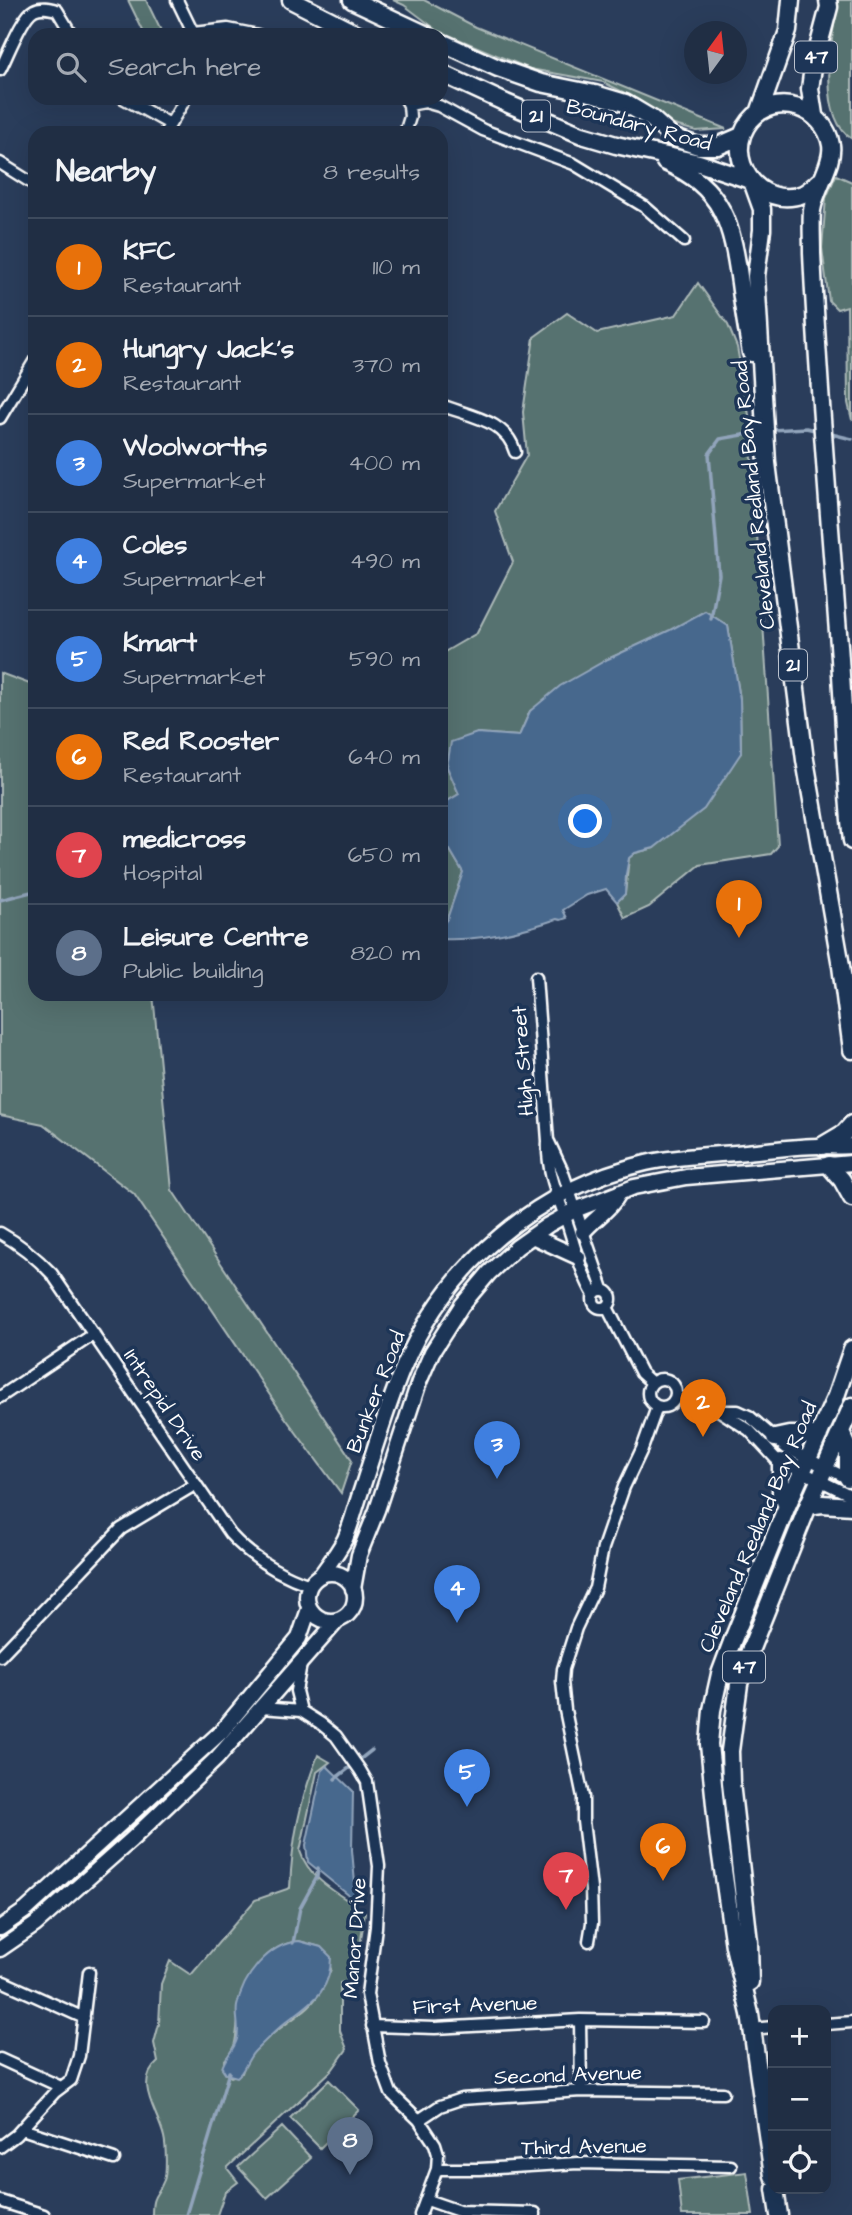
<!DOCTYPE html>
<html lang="en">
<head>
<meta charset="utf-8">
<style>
  body { margin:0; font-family:"Architects Daughter",sans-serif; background:#2d3a4f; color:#f1f3f6 }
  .controls { position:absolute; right:21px; bottom:21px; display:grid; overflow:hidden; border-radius:14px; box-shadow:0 7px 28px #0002 }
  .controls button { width:63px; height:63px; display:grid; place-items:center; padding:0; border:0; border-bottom:2px solid #3d4a5d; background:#202e44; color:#f1f3f6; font:35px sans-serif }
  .compass { position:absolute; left:684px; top:21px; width:63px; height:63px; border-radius:50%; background:#202e44; box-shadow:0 7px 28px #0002; rotate:15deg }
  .you { position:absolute; left:586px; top:822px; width:24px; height:24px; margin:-18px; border:5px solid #fff; border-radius:50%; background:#1a73e8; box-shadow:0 0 0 10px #1a73e833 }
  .badge { display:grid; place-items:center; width:46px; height:46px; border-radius:50%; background:#ea580c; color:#fff; font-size:23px; font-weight:700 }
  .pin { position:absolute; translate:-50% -58px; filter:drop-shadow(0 2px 4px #0008) }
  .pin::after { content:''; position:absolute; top:37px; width:24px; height:21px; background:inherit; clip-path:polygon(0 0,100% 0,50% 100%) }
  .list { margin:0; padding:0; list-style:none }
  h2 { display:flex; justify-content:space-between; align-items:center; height:91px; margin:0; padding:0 28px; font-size:30px }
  h2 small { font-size:23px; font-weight:400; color:#a2a8b2 }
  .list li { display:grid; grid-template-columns:46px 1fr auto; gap:21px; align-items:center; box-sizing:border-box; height:98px; padding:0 28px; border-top:2px solid #3d4a5d }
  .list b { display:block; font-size:26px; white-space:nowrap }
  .list p { margin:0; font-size:23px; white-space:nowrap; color:#a2a8b2 }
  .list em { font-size:23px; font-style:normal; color:#a2a8b2 }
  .icon { flex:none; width:38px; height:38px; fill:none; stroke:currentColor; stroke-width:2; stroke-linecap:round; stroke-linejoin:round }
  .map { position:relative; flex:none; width:852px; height:2215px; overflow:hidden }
  .search { position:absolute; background:#202e44; box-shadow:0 7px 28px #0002; left:28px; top:28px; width:420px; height:77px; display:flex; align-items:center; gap:18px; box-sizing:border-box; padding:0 24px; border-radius:21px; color:#a2a8b2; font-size:26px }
  .panel { position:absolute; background:#202e44; box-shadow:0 7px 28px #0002; left:28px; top:126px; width:420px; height:875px; border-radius:21px }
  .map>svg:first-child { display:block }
  .green { fill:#57726f; stroke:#abb8b7; stroke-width:2; fill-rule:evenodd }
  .water { fill:#47688d; stroke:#91a4bb; stroke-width:2 }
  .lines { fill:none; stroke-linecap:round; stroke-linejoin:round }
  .stream { stroke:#91a4bb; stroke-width:3.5 }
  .minor-casing { stroke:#fff; stroke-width:15 }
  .secondary-casing { stroke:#fff; stroke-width:19 }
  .trunk-casing { stroke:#fff; stroke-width:21 }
  .minor { stroke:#1d3557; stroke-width:10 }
  .secondary { stroke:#1d3557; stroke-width:14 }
  .trunk { stroke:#1d3557; stroke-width:16 }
  .labels { text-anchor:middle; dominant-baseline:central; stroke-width:7; stroke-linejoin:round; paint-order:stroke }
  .shield { fill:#1d3557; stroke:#bbc2cd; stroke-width:2 }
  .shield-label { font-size:19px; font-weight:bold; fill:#fff }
  .street-label { font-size:21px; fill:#fff; stroke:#1d3557 }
</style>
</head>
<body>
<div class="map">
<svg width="852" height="2215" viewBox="0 0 852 2215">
  <rect width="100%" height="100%" fill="#2a3d5b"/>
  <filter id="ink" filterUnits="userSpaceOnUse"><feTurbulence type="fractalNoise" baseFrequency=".0143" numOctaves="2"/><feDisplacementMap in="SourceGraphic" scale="14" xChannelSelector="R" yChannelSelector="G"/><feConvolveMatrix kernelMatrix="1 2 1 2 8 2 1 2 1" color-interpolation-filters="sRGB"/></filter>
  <g filter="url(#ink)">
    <path class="green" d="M128 0H146L163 35H145Z
      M393 0H424L476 27 726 129 696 131 674 125 639 100 603 82 530 69 437 30 404 5Z
      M838 0H852V139C816 116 832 36 838 0Z
      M836 175 852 182V420L848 403 847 306 837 309 829 301 822 248 826 198Z
      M698 283 728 325 737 347 749 415 778 846 771 854 700 865 649 907 625 918 617 902 625 894 629 858 635 853 654 848 741 753 740 699 728 626 705 611 670 631 608 659 530 711 519 736 477 733 447 767 459 794 441 805V654L477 633 513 562 495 511 527 455 523 412 534 337 567 313 597 333 676 315Z
      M0 673 35 686V994H153L172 1190 352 1460 341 1493 284 1416 134 1194 43 1124 0 1115Z
      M441 846 450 850 463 872 447 919 441 920Z
      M318 1755 330 1762 317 1772 300 1851C309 1880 341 1895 365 1912L355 1981 340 1983V2031L347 2049 332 2070 227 2168 238 2182 225 2192 217 2215H152C152 2192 157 2198 164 2180 167 2173 166 2145 164 2137 158 2111 133 2083 158 2062L154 2043 159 2024 161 1984 170 1961 191 1975 255 1900 290 1888C292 1839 300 1801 318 1755ZM299 1941 321 1947 331 1969C325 1983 320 1996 308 2007 287 2026 249 2044 242 2073L231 2077 226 2074 224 2061C238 2046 235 2039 238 2021 245 1985 258 1946 299 1941Z
      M329 2080 359 2110 320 2148 290 2118Z
      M282 2127 311 2158 267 2198 238 2167Z
      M747 2172 753 2215H682L678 2180Z"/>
    <path class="water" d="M705 611 728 626 740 699 741 753 704 809 654 848 635 853 629 858 626 874 625 894 617 902 606 889 587 895 563 910 567 918 561 920 557 919C519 932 481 941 441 939V927L447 919 463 872 450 850 441 846V805L459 794 447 767 451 742 477 733 519 736 530 711 560 686 608 659 670 630Z
      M327 1766 353 1791 352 1850 356 1894 352 1898 308 1862 306 1845 322 1771Z
      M299 1941 321 1947 331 1957C331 1992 312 2002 287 2021 276 2030 265 2041 255 2051 247 2059 245 2071 237 2077L226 2074 222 2068C225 2057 234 2050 237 2039 240 2028 235 2016 237 2006 243 1976 268 1944 299 1941Z"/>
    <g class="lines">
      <path class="stream" d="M772 430 806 428 819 431
        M827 433 852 439
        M711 619 719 575 709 454 720 439 760 432
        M0 900 35 891
        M335 1779 372 1750
        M293 1943 300 1908 317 1877 318 1868
        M186 2215 229 2072"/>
      <defs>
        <path id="minor" d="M177 0 194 35
          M193 33 228 29 258 35
          M0 70C7 57 22 16 34 10 41 6 49 8 57 10L72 35
          M123 98 170 124
          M405 98 409 105 425 102 439 106 483 130 574 164 645 207 684 241
          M165 133 186 98
          M405 133 410 117 409 105
          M0 163 35 185
          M441 405C468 416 507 420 515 452
          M0 418 35 360
          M536 977 548 1141C546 1174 561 1202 570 1232 577 1254 582 1275 594 1295
          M549 1142 562 1170 603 1289
          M0 1233C20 1244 36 1257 52 1274L230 1534C251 1557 280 1575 310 1585
          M593 1299a9 9 0 1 1 18 0a9 9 0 1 1-18 0Z
          M607 1307 641 1373 652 1383
          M648 1393a14 14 0 1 1 28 0a14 14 0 1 1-28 0Z
          M676 1396 720 1411H738L749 1416 786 1448 851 1480
          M0 1397 94 1334
          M720 1411 749 1430 776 1459 852 1496
          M0 1656 121 1529 196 1484
          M261 1708 301 1711 320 1723 336 1736 360 1770 367 1782 379 1866 376 1927 367 1994 380 2063 391 2093 419 2120 435 2144 438 2154 437 2169 420 2215
          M301 1711 296 1691 301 1664
          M589 1941 592 1923 591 1889 583 1821V1797L565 1710 562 1681 563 1669 576 1628 595 1588 603 1548 624 1487 642 1449 657 1407
          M4 1982 84 2018
          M580 2020 581 2091
          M826 2024 852 2022
          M372 2026 435 2028 580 2020 704 2022
          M752 2029 773 2027
          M0 2059 61 2087
          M419 2120 440 2106 461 2099 581 2091 723 2093
          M22 2129 114 2159
          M0 2147 16 2135 55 2092 71 2080 79 2056 89 1972
          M437 2169H480L578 2163 731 2166
          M427 2200 459 2211 535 2213V2215
          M0 2201 44 2215"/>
        <path id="secondary" d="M583 1232C597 1216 609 1211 620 1192
          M532 1236 578 1257
          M307 1597a24 24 0 1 1 48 0a24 24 0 1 1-48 0Z
          M321 1575C329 1564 338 1552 345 1539 351 1525 355 1509 360 1494 374 1452 386 1409 403 1368 446 1265 537 1188 646 1163 678 1156 713 1155 746 1152 771 1150 796 1146 820 1146 831 1146 841 1147 852 1146
          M353 1589 359 1555 377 1510 419 1382 432 1352 462 1305 489 1273 517 1247 548 1225 575 1210 634 1187 686 1177 852 1163
          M0 1928 26 1910 221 1732 299 1638 309 1609
          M0 1949 35 1925 131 1840 217 1758 338 1620"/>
        <path id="trunk" d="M291 0 360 35
          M352 0 427 35
          M441 42 498 68 541 83 595 94 625 103 652 119 672 137 698 146H718L741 136
          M441 73 506 103 582 135 616 145 699 163 750 180
          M759 113 788 31 791 0
          M814 115 810 89 813 67 829 7 828 0
          M665 162C724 187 732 226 740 283 743 307 747 330 751 353
          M820 181C815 185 809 191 803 194 759 211 721 157 750 121 775 90 825 108 831 145 834 163 815 189 812 210 811 224 812 239 812 253 818 384 829 514 839 645 844 710 845 776 852 841
          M753 184 762 209V230L756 276 767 463 805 760 841 966 852 1050
          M822 1146 844 1133 852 1124
          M829 1165 842 1180 852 1198
          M841 1432 848 1447V1478
          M775 1438 789 1435H819
          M781 1462V1493L787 1506
          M808 1506 822 1504 852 1506
          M750 1982 749 1942 731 1783 730 1751 739 1684 746 1661 808 1506 852 1406
          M773 2176 750 2014 734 1946 718 1835 709 1744 712 1710 720 1674 732 1642 787 1506 836 1396 852 1349
          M775 2189 779 2215"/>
      </defs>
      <use href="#minor" class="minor-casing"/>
      <use href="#secondary" class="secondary-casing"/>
      <use href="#trunk" class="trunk-casing"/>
      <use href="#minor" class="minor"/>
      <use href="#secondary" class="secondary"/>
      <use href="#trunk" class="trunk"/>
    </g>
  </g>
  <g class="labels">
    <g class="shield">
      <rect x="795" y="41.5" width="42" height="31" rx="5"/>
      <rect x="522" y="100.5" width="28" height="31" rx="5"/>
      <rect x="779" y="649.5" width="28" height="31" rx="5"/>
      <rect x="723" y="1651.5" width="42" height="31" rx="5"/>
    </g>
    <g class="shield-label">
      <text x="816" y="57">47</text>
      <text x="536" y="116">21</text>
      <text x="793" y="665">21</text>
      <text x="744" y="1667">47</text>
    </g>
    <g class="street-label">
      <text transform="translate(639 125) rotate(15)">Boundary Road</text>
      <text transform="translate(754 495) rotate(-96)">Cleveland Redland Bay Road</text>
      <text transform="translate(523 1061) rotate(-94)">High Street</text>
      <text transform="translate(376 1392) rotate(-69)">Bunker Road</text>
      <text transform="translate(165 1405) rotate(56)">Intrepid Drive</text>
      <text transform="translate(758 1527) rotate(-67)">Cleveland Redland Bay Road</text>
      <text transform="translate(355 1938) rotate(-86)">Manor Drive</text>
      <text transform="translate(475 2005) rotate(-2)">First Avenue</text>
      <text transform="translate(568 2075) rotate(-2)">Second Avenue</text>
      <text transform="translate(584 2147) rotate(-1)">Third Avenue</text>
    </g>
  </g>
</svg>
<div class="controls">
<button>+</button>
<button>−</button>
<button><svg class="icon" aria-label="locate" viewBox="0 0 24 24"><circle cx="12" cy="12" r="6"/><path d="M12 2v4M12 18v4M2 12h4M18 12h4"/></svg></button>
</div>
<svg class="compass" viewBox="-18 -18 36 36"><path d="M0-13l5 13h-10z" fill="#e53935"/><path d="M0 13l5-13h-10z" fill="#a2a8b2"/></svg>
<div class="you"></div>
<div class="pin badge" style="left:739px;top:938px;background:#e8710a">1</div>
<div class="pin badge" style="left:703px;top:1437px;background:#e8710a">2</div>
<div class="pin badge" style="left:497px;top:1479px;background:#3f7fe0">3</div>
<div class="pin badge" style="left:457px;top:1623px;background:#3f7fe0">4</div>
<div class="pin badge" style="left:467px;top:1807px;background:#3f7fe0">5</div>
<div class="pin badge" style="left:663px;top:1881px;background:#e8710a">6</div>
<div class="pin badge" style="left:566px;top:1910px;background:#e0444e">7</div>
<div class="pin badge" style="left:350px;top:2175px;background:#5c6f8a">8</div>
<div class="search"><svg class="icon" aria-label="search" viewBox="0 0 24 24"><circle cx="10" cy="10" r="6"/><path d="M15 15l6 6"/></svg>Search here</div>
<section class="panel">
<h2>Nearby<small>8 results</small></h2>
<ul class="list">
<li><span class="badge" style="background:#e8710a">1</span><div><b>KFC</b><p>Restaurant</p></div><em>110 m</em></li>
<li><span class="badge" style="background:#e8710a">2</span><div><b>Hungry Jack's</b><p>Restaurant</p></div><em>370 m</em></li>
<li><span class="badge" style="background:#3f7fe0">3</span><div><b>Woolworths</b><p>Supermarket</p></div><em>400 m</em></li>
<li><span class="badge" style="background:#3f7fe0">4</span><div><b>Coles</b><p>Supermarket</p></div><em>490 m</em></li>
<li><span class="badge" style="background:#3f7fe0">5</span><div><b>Kmart</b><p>Supermarket</p></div><em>590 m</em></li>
<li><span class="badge" style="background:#e8710a">6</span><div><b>Red Rooster</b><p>Restaurant</p></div><em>640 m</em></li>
<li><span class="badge" style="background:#e0444e">7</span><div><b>medicross</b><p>Hospital</p></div><em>650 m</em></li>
<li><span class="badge" style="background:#5c6f8a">8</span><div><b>Leisure Centre</b><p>Public building</p></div><em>820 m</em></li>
</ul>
</section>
</div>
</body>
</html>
